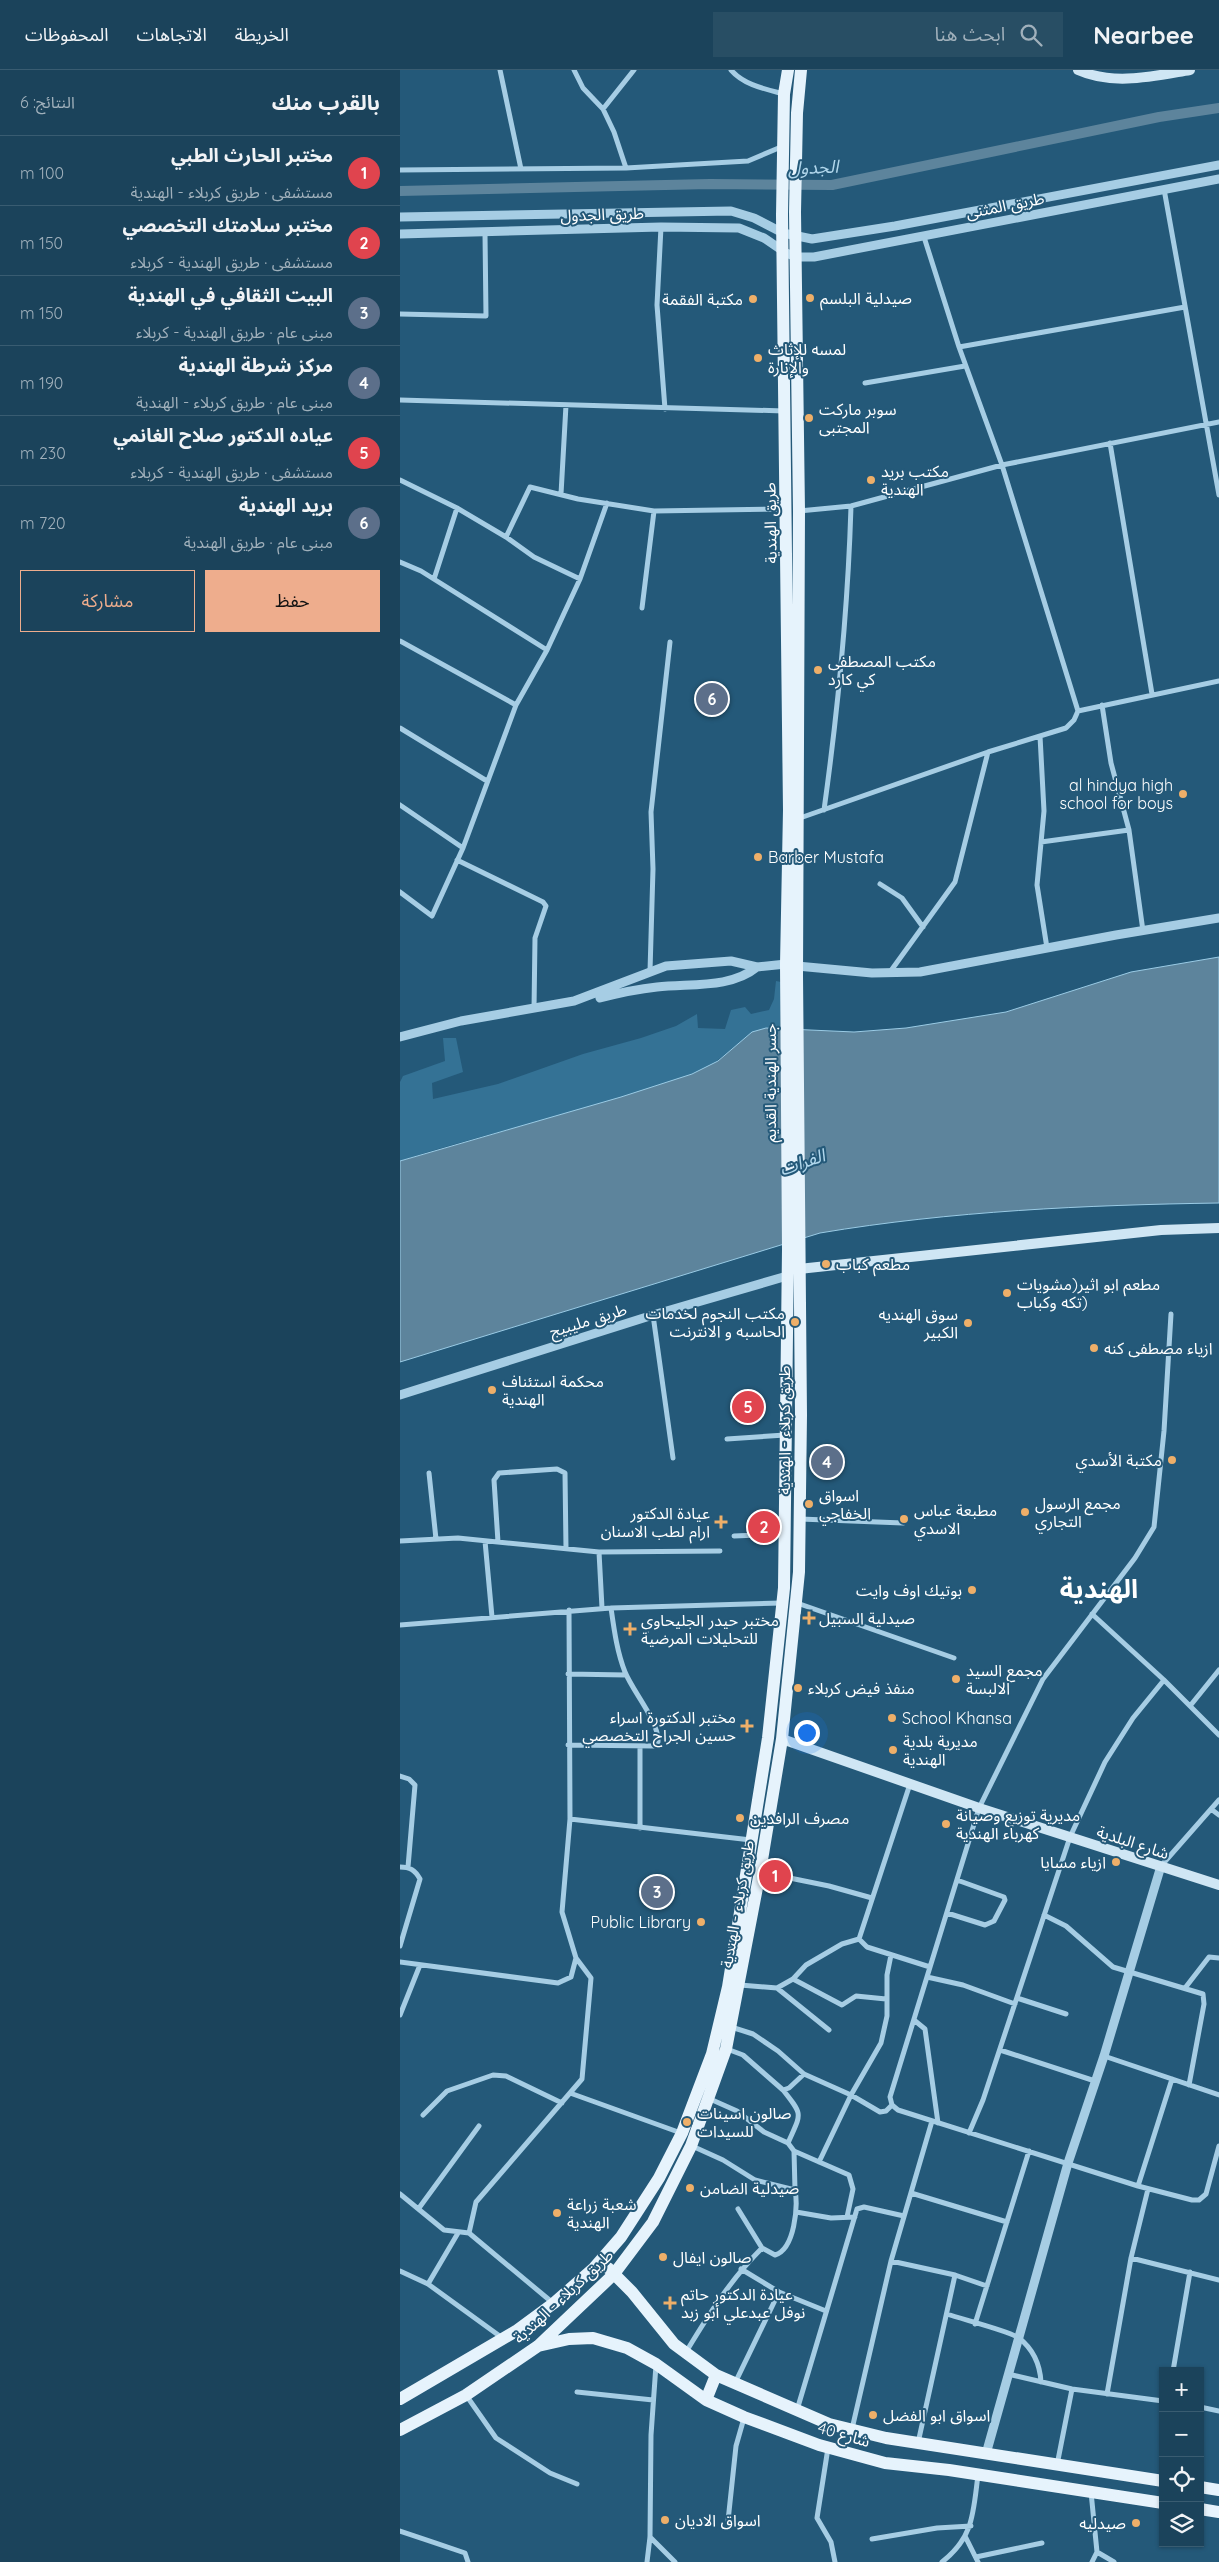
<!DOCTYPE html>
<html lang="ar">
<head>
<meta charset="utf-8">
<style>
  body { margin:0; font-family:Quicksand,"Noto Sans Arabic",sans-serif; background:#284e64; color:#f1f3f6; direction:rtl }
  .controls { position:absolute; right:15px; bottom:15px; display:grid; overflow:hidden; border-radius:0px; box-shadow:0 1px 4px #0004 }
  .controls button { width:45px; height:45px; display:grid; place-items:center; padding:0; border:0; border-bottom:1px solid #395c71; background:#1b435b; color:#f1f3f6; font:25px sans-serif }
  .you { position:absolute; left:406px; top:1662px; width:18px; height:18px; margin:-12px; border:4px solid #fff; border-radius:50%; background:#1a73e8; box-shadow:0 0 0 8px #1a73e833 }
  .badge { display:grid; place-items:center; width:32px; height:32px; border-radius:50%; background:#eead8d; color:#fff; font-size:16px; font-weight:700 }
  .pin { position:absolute; translate:-50% -50%; border:2px solid #fff; box-shadow:0 1px 5px #0006 }
  .list { margin:0; padding:0; list-style:none }
  h2 { display:flex; justify-content:space-between; align-items:center; height:65px; margin:0; padding:0 20px; font-size:21px }
  h2 small { font-size:16px; font-weight:400; color:#a0b0bb }
  .list li { display:grid; grid-template-columns:32px 1fr auto; gap:15px; align-items:center; box-sizing:border-box; height:70px; padding:0 20px; border-top:1px solid #395c71 }
  .list b { display:block; font-size:19px; white-space:nowrap }
  .list p { margin:0; font-size:16px; white-space:nowrap; color:#a0b0bb }
  .list em { font-size:16px; font-style:normal; color:#a0b0bb }
  .actions { display:flex; gap:10px; padding:15px 20px }
  .actions a { flex:1; padding:11px 0; border:1px solid #eead8d; border-radius:0px; text-align:center; font-size:18px; color:#eead8d }
  .actions .main { background:#eead8d; color:#111 }
  .icon { flex:none; width:28px; height:28px; fill:none; stroke:currentColor; stroke-width:2; stroke-linecap:round; stroke-linejoin:round }
  .map { position:relative; flex:none; width:819px; height:2492px; overflow:hidden; direction:ltr }
  header { display:flex; align-items:center; gap:30px; box-sizing:border-box; height:70px; padding:0 25px; background:#1b435b; border-bottom:1px solid #395c71 }
  header strong { font-size:24px }
  nav { display:flex; gap:28px; margin-inline-start:auto; font-size:18px }
  .search { width:350px; height:45px; background:#284e64; display:flex; align-items:center; gap:12px; box-sizing:border-box; padding:0 18px; border-radius:0px; color:#a0b0bb; font-size:19px }
  main { display:flex }
  aside { flex:1; background:#1b435b }
  .map>svg:first-child { display:block }
  .grass { fill:#347295 }
  .water { fill:#5d849c; stroke:#9acbe5 }
  .lines { fill:none; stroke-linecap:round; stroke-linejoin:round }
  .canal { stroke:#5d849c; stroke-width:10 }
  .minor { stroke:#a6cde4; stroke-width:5 }
  .tertiary { stroke:#a6cde4; stroke-width:9 }
  .secondary { stroke:#cfe6f4; stroke-width:10 }
  .primary { stroke:#e6f3fc; stroke-width:12 }
  .poi-dot { fill:#eeaf69; stroke:#245979; stroke-width:2 }
  .labels { text-anchor:middle; dominant-baseline:central; stroke-width:4; stroke-linejoin:round; paint-order:stroke }
  .street-label { font-size:16px; fill:#fff; stroke:#245979 }
  .poi-label { font-size:16px; fill:#fff; stroke:#245979; text-anchor:start }
  .water-label { font-size:18px; font-style:italic; fill:#b1d7ec; stroke:#245979 }
  .town-label { font-size:26px; font-weight:bold; fill:#fff; stroke:#245979 }
</style>
</head>
<body>
<header>
<strong>Nearbee</strong>
<div class="search"><svg class="icon" aria-label="search" viewBox="0 0 24 24"><circle cx="10" cy="10" r="6"/><path d="M15 15l6 6"/></svg>ابحث هنا</div>
<nav><a>الخريطة</a><a>الاتجاهات</a><a>المحفوظات</a></nav>
</header>
<main>
<div class="map">
<svg width="819" height="2492" viewBox="0 0 819 2492">
  <rect width="100%" height="100%" fill="#245979"/>
  <path class="grass" d="M376 911 381 912 380 958C351 957 340 974 318 990 311 996 300 1001 291 1004 198 1041 96 1059 0 1091V1012L3 1006 45 991 43 968H56L63 1002 32 1013 33 1029 98 1014 183 984 241 968 276 956 297 944 298 958 325 959 331 940 345 937 351 944 369 940 374 929Z"/>
  <path class="water" d="M819 887V1133C686 1135 551 1141 420 1163L0 1292V1091L221 1027 292 1004 318 991 352 962 366 958 454 962 506 958 606 942 731 902Z"/>
  <g class="lines">
    <path class="canal" d="M0 121 310 114 432 115 759 47 819 38"/>
    <path class="minor" d="M100 0 121 99
      M174 0 183 18 203 39 214 62 226 98
      M331 0C344 15 365 19 384 24
      M203 39 234 0
      M0 100 226 98 348 91 381 77
      M764 119 819 425
      M261 157 257 235 265 339
      M0 244 86 246 85 164
      M559 277 785 237
      M465 313 565 296
      M0 330 384 341
      M710 373 752 624
      M0 410 57 438 106 467 134 487 180 509
      M161 424 166 335
      M399 441 451 436 602 395 819 352
      M106 467 130 417 178 429 254 441 386 439
      M0 492 21 501 147 580
      M34 509 57 438
      M242 538 254 441
      M0 571 116 635
      M702 635 711 693 729 760 743 861
      M678 641 819 611
      M0 658 87 711
      M640 666 644 741 637 815 647 878
      M0 735 63 778
      M424 740C438 639 448 538 451 436
      M400 748 588 682 666 658 674 650 678 641 602 395 559 277 524 167
      M641 772 729 760
      M57 790 143 832 146 836 135 868 134 939
      M480 814 502 828 523 857
      M0 822 32 846 63 778 116 635 147 580 180 509 207 433
      M250 901 253 799 251 742 270 572
      M490 902 555 812 588 682
      M771 1244 764 1361 754 1457 735 1488 643 1609 579 1738 490 2027 492 2035 498 2040 738 2116 792 2130H799L806 2124 819 2076
      M253 1245 273 1388
      M327 1369 385 1365
      M29 1403 36 1469
      M400 1449 503 1453
      M334 1466 384 1464
      M0 1471 58 1468 199 1482 320 1481
      M85 1471 92 1547
      M98 1472 94 1410 99 1403 157 1399 165 1403 166 1479
      M199 1482 202 1538
      M397 1533 554 1588
      M692 1544 764 1610 819 1665
      M0 1555 211 1538 381 1533
      M168 1604 226 1605
      M790 1636 819 1600
      M168 1675 254 1676 258 1672C259 1651 233 1622 225 1602 217 1582 214 1559 211 1538
      M0 1706 9 1709 15 1715 8 1797
      M510 1714 459 1869 467 1877 530 1897
      M811 1739 819 1745
      M170 1749 351 1770
      M240 1758V1676
      M761 1796 819 1730
      M0 1797C10 1797 15 1800 20 1809L0 1876
      M360 1802 429 1816 472 1828
      M547 1843 585 1855 594 1851 605 1830 604 1827 557 1810
      M644 1845 666 1856 713 1897 803 1924 804 1934 789 2015
      M0 1892 158 1913 171 1907 176 1888 162 1842 170 1749 169 1540
      M527 1907 563 1915 615 1934
      M393 1909 442 1935 456 1926 486 1929
      M340 1915 377 1918 393 1909 406 1895 442 1874 459 1869
      M377 1918 429 1960
      M785 1918 809 1887 819 1888
      M617 1928 666 1944
      M0 1945 20 1895
      M514 1950 525 1959 538 2053
      M331 1957 353 1964 378 1981 404 2004 451 2025 480 2042 486 2041 492 2035
      M327 1979 343 1985 383 2020 389 2018 404 2004
      M600 1980 695 2011
      M704 1986 819 2025
      M383 2020C404 2046 401 2043 388 2073
      M170 2023 281 2063
      M310 2029 337 2041 364 2062 388 2073 394 2081 449 2105 453 2119 447 2147
      M23 2045 47 2021 93 2005 106 2006 162 2033
      M569 2063 583 2030 670 1767 705 1692 733 1648 764 1610
      M292 2076 323 2090 355 2110 395 2120C398 2136 395 2179 375 2185L362 2178 338 2139
      M394 2081 395 2120
      M419 2092 451 2025 481 1973 487 1946V1905L491 1885
      M738 2116 772 2009
      M511 2123 607 2152
      M0 2124 44 2160 69 2163
      M19 2138 79 2056
      M396 2142 431 2148 455 2147
      M58 2163 28 2214 101 2267
      M731 2188 819 2210
      M491 2191 555 2205 587 2216
      M341 2199 379 2222 426 2241
      M0 2201 28 2214
      M153 2233 69 2163 76 2132 182 2009 191 1908 176 1888
      M547 2244C561 2249 610 2261 619 2268 633 2279 640 2295 641 2312
      M575 2254 629 2081
      M286 2282C309 2244 331 2209 362 2178
      M773 2301 790 2202
      M608 2304 672 2319 763 2331
      M335 2313 379 2222
      M177 2322 253 2330
      M707 2324 731 2188 748 2119
      M66 2325 96 2368 150 2403 177 2414
      M800 2337 819 2341
      M397 2340 457 2139 464 2137 504 2146
      M452 2359 491 2191 532 2051
      M518 2373 555 2205
      M428 2378 417 2448 431 2472 435 2492
      M657 2395 672 2319
      M691 2422 697 2482 692 2492
      M328 2451 336 2376 344 2348
      M0 2461 65 2483 68 2492
      M565 2466 578 2492
      M250 2467 275 2492
      M472 2469 537 2458 571 2456
      M697 2482 714 2492
      M576 2487 642 2473
      M247 2492 250 2467 251 2365 256 2295
      M542 2492C574 2467 573 2443 578 2405"/>
    <path class="tertiary" d="M0 147 331 141 354 148 383 163 412 169 495 156 819 95
      M0 164 261 157 339 158 364 168 386 183 397 187H414L819 109
      M397 896 472 903 520 902 716 865 819 848
      M200 928C219 923 238 919 257 917 290 913 330 919 357 897
      M0 967 61 951 174 931 266 896 331 891 357 897 386 894
      M0 1325 253 1245 387 1206
      M586 2384 668 2093 704 1986 761 1796"/>
    <path class="secondary" d="M678 0C713 16 754 6 790 0
      M399 1199 761 1160 819 1158
      M382 1669 579 1738 819 1815"/>
    <path class="primary" d="M208 2198 232 2222 274 2274 316 2305 429 2354 486 2368 763 2411
      M138 2276 169 2269 193 2268 227 2278 256 2294 306 2330 344 2347 419 2375 485 2393 549 2400 763 2433
      M0 2329 116 2261 154 2233 194 2198 221 2167 259 2108 282 2063 312 1984 328 1917 368 1668 384 1518 388 1179 386 894 389 740 382 145 384 24 388 0
      M306 2330 316 2305
      M0 2360 66 2325 138 2276 214 2204 253 2152 291 2076 326 1979 360 1802 382 1669 399 1502 401 1345 397 905 399 441 395 142 397 43 401 0
      M800 2417 819 2420
      M800 2439 819 2442"/>
  </g>
  <g class="poi-dot">
    <circle cx="410" cy="228" r="5"/>
    <circle cx="353" cy="229" r="5"/>
    <circle cx="358" cy="288" r="5"/>
    <circle cx="409" cy="348" r="5"/>
    <circle cx="471" cy="410" r="5"/>
    <circle cx="418" cy="600" r="5"/>
    <circle cx="783" cy="724" r="5"/>
    <circle cx="358" cy="787" r="5"/>
    <circle cx="426" cy="1194" r="5"/>
    <circle cx="607" cy="1223" r="5"/>
    <circle cx="395" cy="1252" r="5"/>
    <circle cx="568" cy="1253" r="5"/>
    <circle cx="694" cy="1278" r="5"/>
    <circle cx="92" cy="1320" r="5"/>
    <circle cx="772" cy="1390" r="5"/>
    <circle cx="409" cy="1434" r="5"/>
    <circle cx="625" cy="1442" r="5"/>
    <circle cx="504" cy="1449" r="5"/>
    <path d="M318.5 1444.5h5v5h5v5h-5v5h-5v-5h-5v-5h5z"/>
    <circle cx="572" cy="1520" r="5"/>
    <path d="M406.5 1540.5h5v5h5v5h-5v5h-5v-5h-5v-5h5z"/>
    <path d="M227.5 1551.5h5v5h5v5h-5v5h-5v-5h-5v-5h5z"/>
    <circle cx="556" cy="1609" r="5"/>
    <circle cx="398" cy="1618" r="5"/>
    <circle cx="492" cy="1648" r="5"/>
    <path d="M344.5 1648.5h5v5h5v5h-5v5h-5v-5h-5v-5h5z"/>
    <circle cx="493" cy="1680" r="5"/>
    <circle cx="340" cy="1748" r="5"/>
    <circle cx="546" cy="1754" r="5"/>
    <circle cx="716" cy="1792" r="5"/>
    <circle cx="301" cy="1852" r="5"/>
    <circle cx="287" cy="2052" r="5"/>
    <circle cx="290" cy="2118" r="5"/>
    <circle cx="157" cy="2143" r="5"/>
    <circle cx="263" cy="2187" r="5"/>
    <path d="M267.5 2225.5h5v5h5v5h-5v5h-5v-5h-5v-5h5z"/>
    <circle cx="473" cy="2345" r="5"/>
    <circle cx="265" cy="2450" r="5"/>
    <circle cx="736" cy="2453" r="5"/>
  </g>
  <g class="labels">
    <g class="street-label">
      <text transform="translate(605 135) rotate(-11)">طريق المثنى</text>
      <text transform="translate(202 144) rotate(-2)">طريق الجدول</text>
      <text transform="translate(370 453) rotate(-91)">طريق الهندية</text>
      <text transform="translate(370 1013) rotate(-90)">جسر الهندية القديم</text>
      <text transform="translate(188 1250) rotate(-17)">طريق مليبيج</text>
      <text transform="translate(384 1360) rotate(-90)">طريق كربلاء - الهندية</text>
      <text transform="translate(733 1772) rotate(18)">شارع البلدية</text>
      <text transform="translate(337 1834) rotate(-80)">طريق كربلاء - الهندية</text>
      <text transform="translate(163 2226) rotate(-43)">طريق كربلاء - الهندية</text>
      <text transform="translate(444 2364) rotate(16)">شارع 40</text>
    </g>
    <g class="poi-label">
      <text x="420" y="228">صيدلية البلسم</text>
      <text x="343" y="229" text-anchor="end">مكتبة الفقمة</text>
      <text x="368" y="279">لمسه للإثاث<tspan x="368" dy="18">والإنارة</tspan></text>
      <text x="419" y="339">سوبر ماركت<tspan x="419" dy="18">المجتبى</tspan></text>
      <text x="481" y="401">مكتب بريد<tspan x="481" dy="18">الهندية</tspan></text>
      <text x="428" y="591">مكتب المصطفى<tspan x="428" dy="18">كي كارد</tspan></text>
      <text x="773" y="715" text-anchor="end">al hindya high<tspan x="773" dy="18">school for boys</tspan></text>
      <text x="368" y="787">Barber Mustafa</text>
      <text x="436" y="1194">مطعم كباب</text>
      <text x="617" y="1214">مطعم ابو اثير(مشويات<tspan x="617" dy="18">تكه وكباب)</tspan></text>
      <text x="385" y="1243" text-anchor="end">مكتب النجوم لخدمات<tspan x="385" dy="18">الحاسبه و الانترنت</tspan></text>
      <text x="558" y="1244" text-anchor="end">سوق الهنديه<tspan x="558" dy="18">الكبير</tspan></text>
      <text x="704" y="1278">ازياء مصطفى كنه</text>
      <text x="102" y="1311">محكمة استئناف<tspan x="102" dy="18">الهندية</tspan></text>
      <text x="762" y="1390" text-anchor="end">مكتبة الأسدي</text>
      <text x="419" y="1425">اسواق<tspan x="419" dy="18">الخفاجي</tspan></text>
      <text x="635" y="1433">مجمع الرسول<tspan x="635" dy="18">التجاري</tspan></text>
      <text x="514" y="1440">مطبعة عباس<tspan x="514" dy="18">الاسدي</tspan></text>
      <text x="310" y="1443" text-anchor="end">عيادة الدكتور<tspan x="310" dy="18">ارام لطب الاسنان</tspan></text>
      <text x="562" y="1520" text-anchor="end">بوتيك اوف وايت</text>
      <text x="419" y="1548">صيدلية السبيل</text>
      <text x="241" y="1550">مختبر حيدر الجليحاوي<tspan x="241" dy="18">للتحليلات المرضية</tspan></text>
      <text x="566" y="1600">مجمع السيد<tspan x="566" dy="18">الالبسة</tspan></text>
      <text x="408" y="1618">منفذ فيض كربلاء</text>
      <text x="336" y="1647" text-anchor="end">مختبر الدكتورة اسراء<tspan x="336" dy="18">حسين الجراح التخصصي</tspan></text>
      <text x="502" y="1648">School Khansa</text>
      <text x="503" y="1671">مديرية بلدية<tspan x="503" dy="18">الهندية</tspan></text>
      <text x="556" y="1745">مديرية توزيع وصيانة<tspan x="556" dy="18">كهرباء الهندية</tspan></text>
      <text x="350" y="1748">مصرف الرافدين</text>
      <text x="706" y="1792" text-anchor="end">ازياء مسايا</text>
      <text x="291" y="1852" text-anchor="end">Public Library</text>
      <text x="297" y="2043">صالون اسينات<tspan x="297" dy="18">للسيدات</tspan></text>
      <text x="300" y="2118">صيدلية الضامن</text>
      <text x="167" y="2134">شعبة زراعة<tspan x="167" dy="18">الهندية</tspan></text>
      <text x="273" y="2187">صالون ايفال</text>
      <text x="281" y="2224">عيادة الدكتور حاتم<tspan x="281" dy="18">نوفل عبدعلي أبو زبد</tspan></text>
      <text x="483" y="2345">اسواق ابو الفضل</text>
      <text x="275" y="2450">اسواق الاديان</text>
      <text x="726" y="2453" text-anchor="end">صيدليه</text>
    </g>
    <g class="water-label">
      <text transform="translate(413 97) rotate(-2)">الجدول</text>
      <text transform="translate(402 1092) rotate(-19)">الفرات</text>
    </g>
    <g class="town-label">
      <text x="699" y="1518">الهندية</text>
    </g>
  </g>
</svg>
<div class="controls">
<button>+</button>
<button>−</button>
<button><svg class="icon" aria-label="locate" viewBox="0 0 24 24"><circle cx="12" cy="12" r="6"/><path d="M12 2v4M12 18v4M2 12h4M18 12h4"/></svg></button>
<button><svg class="icon" aria-label="layers" viewBox="0 0 24 24"><path d="M12 4l9 5-9 5-9-5zM3 14l9 5 9-5"/></svg></button>
</div>
<div class="you"></div>
<div class="pin badge" style="left:375px;top:1806px;background:#e0444e">1</div>
<div class="pin badge" style="left:364px;top:1457px;background:#e0444e">2</div>
<div class="pin badge" style="left:257px;top:1822px;background:#5c6f8a">3</div>
<div class="pin badge" style="left:427px;top:1392px;background:#5c6f8a">4</div>
<div class="pin badge" style="left:348px;top:1337px;background:#e0444e">5</div>
<div class="pin badge" style="left:312px;top:629px;background:#5c6f8a">6</div>
</div>
<aside>
<h2>بالقرب منك<small>النتائج: 6</small></h2>
<ul class="list">
<li><span class="badge" style="background:#e0444e">1</span><div><b>مختبر الحارث الطبي</b><p>مستشفى · طريق كربلاء - الهندية</p></div><em>100 m</em></li>
<li><span class="badge" style="background:#e0444e">2</span><div><b>مختبر سلامتك التخصصي</b><p>مستشفى · طريق الهندية - كربلاء</p></div><em>150 m</em></li>
<li><span class="badge" style="background:#5c6f8a">3</span><div><b>البيت الثقافي في الهندية</b><p>مبنى عام · طريق الهندية - كربلاء</p></div><em>150 m</em></li>
<li><span class="badge" style="background:#5c6f8a">4</span><div><b>مركز شرطة الهندية</b><p>مبنى عام · طريق كربلاء - الهندية</p></div><em>190 m</em></li>
<li><span class="badge" style="background:#e0444e">5</span><div><b>عياده الدكتور صلاح الغانمي</b><p>مستشفى · طريق الهندية - كربلاء</p></div><em>230 m</em></li>
<li><span class="badge" style="background:#5c6f8a">6</span><div><b>بريد الهندية</b><p>مبنى عام · طريق الهندية</p></div><em>720 m</em></li>
</ul>
<div class="actions"><a class="main">حفظ</a><a>مشاركة</a></div>
</aside>
</main>
</body>
</html>
